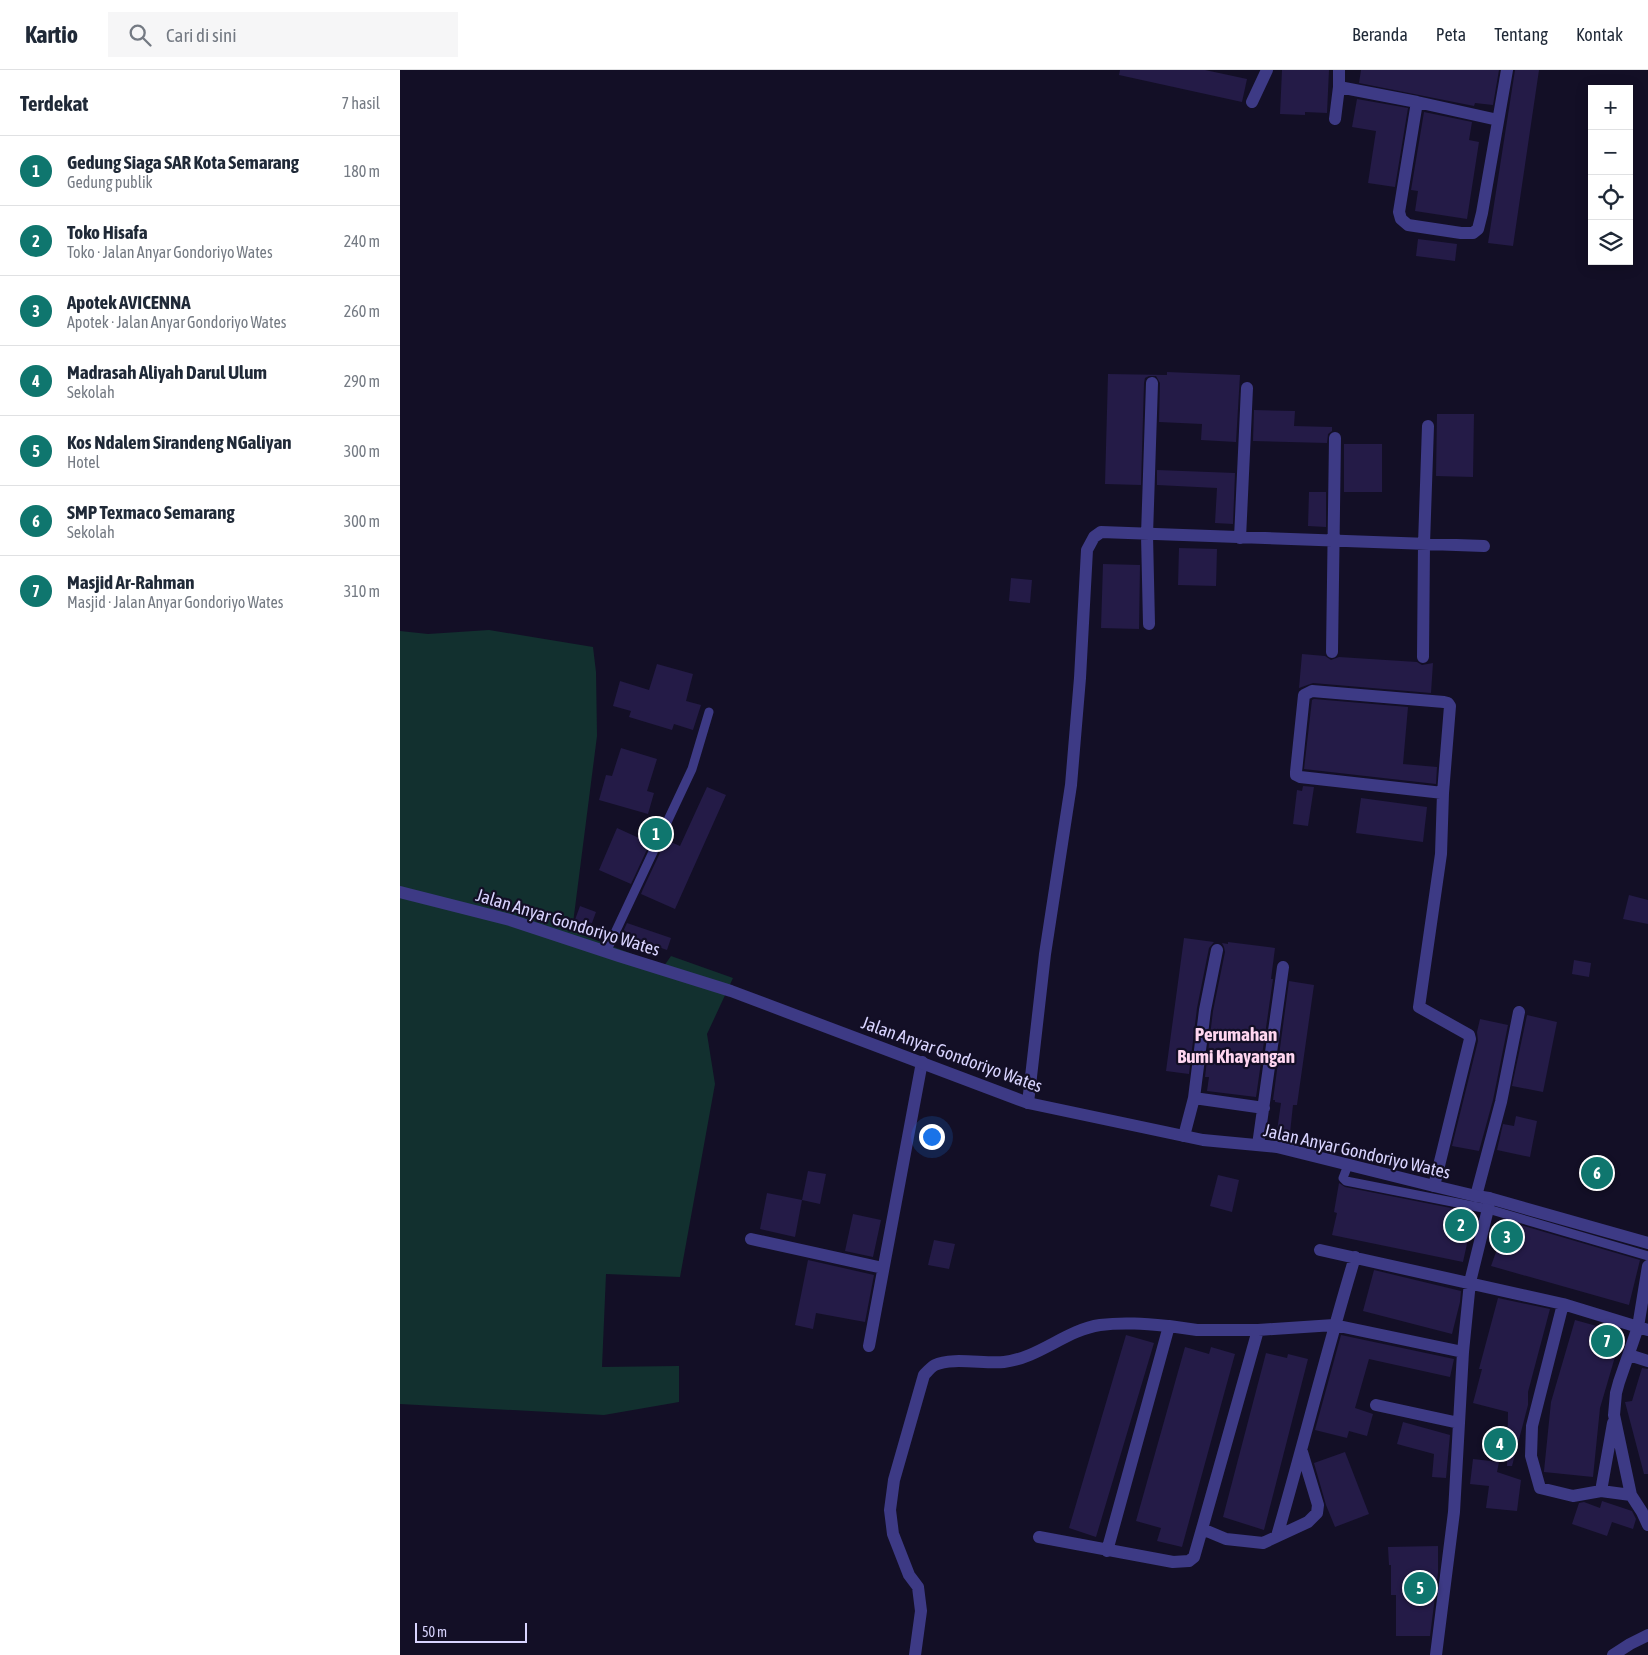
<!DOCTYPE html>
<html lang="id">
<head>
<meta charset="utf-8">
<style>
  body { margin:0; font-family:"Asap Condensed",sans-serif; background:#f6f6f7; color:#1f2937 }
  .controls { position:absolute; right:15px; top:15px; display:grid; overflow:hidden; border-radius:0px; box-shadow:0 2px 12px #0003 }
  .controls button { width:45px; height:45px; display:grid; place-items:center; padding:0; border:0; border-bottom:1px solid #e0e1e3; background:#fff; color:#1f2937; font:25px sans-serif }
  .scale { position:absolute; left:15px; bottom:12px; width:112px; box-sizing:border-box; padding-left:5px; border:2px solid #d9d4ff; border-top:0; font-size:14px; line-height:18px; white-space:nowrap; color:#d9d4ff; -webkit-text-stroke:4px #130f26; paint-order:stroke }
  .you { position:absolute; left:531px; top:1066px; width:18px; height:18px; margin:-12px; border:4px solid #fff; border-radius:50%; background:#1a73e8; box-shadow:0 0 0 8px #1a73e833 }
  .badge { display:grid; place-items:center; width:32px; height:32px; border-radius:50%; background:#0f766e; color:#fff; font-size:16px; font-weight:700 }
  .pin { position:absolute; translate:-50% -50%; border:2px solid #fff; box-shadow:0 1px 5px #0006 }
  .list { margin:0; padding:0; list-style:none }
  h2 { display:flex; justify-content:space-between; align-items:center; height:65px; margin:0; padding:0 20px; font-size:21px }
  h2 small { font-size:16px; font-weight:400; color:#747a83 }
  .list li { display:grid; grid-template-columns:32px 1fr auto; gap:15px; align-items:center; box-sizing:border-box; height:70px; padding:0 20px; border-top:1px solid #e0e1e3 }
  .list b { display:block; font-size:19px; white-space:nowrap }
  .list p { margin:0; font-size:16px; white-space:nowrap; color:#747a83 }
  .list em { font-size:16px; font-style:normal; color:#747a83 }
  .icon { flex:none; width:28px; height:28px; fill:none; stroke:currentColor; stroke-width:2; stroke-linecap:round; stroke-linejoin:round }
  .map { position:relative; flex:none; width:1248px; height:1585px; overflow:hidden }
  header { display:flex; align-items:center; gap:30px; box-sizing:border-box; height:70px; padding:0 25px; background:#fff; border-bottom:1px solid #e0e1e3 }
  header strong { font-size:24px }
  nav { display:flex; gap:28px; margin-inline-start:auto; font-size:18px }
  .search { width:350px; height:45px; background:#f6f6f7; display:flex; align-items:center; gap:12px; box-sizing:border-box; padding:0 18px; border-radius:0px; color:#747a83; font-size:19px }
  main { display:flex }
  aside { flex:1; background:#fff }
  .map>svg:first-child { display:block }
  .green { fill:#12302f }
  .building { fill:#241b47 }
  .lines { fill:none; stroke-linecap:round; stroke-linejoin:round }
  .service { stroke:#3d3a85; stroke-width:9 }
  .minor { stroke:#3d3a85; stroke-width:12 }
  .tertiary { stroke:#3d3a85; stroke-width:12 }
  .labels { text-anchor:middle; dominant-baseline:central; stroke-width:4.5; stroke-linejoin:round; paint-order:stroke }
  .street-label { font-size:18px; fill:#d9d4ff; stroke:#130f26 }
  .neighbourhood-label { font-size:19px; font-weight:bold; fill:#ffd6f0; stroke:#130f26 }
</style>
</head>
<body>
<header>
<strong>Kartio</strong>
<div class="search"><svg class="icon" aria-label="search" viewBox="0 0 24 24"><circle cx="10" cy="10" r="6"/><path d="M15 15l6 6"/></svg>Cari di sini</div>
<nav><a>Beranda</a><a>Peta</a><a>Tentang</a><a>Kontak</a></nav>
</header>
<main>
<aside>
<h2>Terdekat<small>7 hasil</small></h2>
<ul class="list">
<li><span class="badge">1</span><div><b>Gedung Siaga SAR Kota Semarang</b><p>Gedung publik</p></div><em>180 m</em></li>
<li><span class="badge">2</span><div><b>Toko Hisafa</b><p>Toko · Jalan Anyar Gondoriyo Wates</p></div><em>240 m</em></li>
<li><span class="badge">3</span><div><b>Apotek AVICENNA</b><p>Apotek · Jalan Anyar Gondoriyo Wates</p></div><em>260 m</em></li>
<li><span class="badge">4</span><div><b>Madrasah Aliyah Darul Ulum</b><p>Sekolah</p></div><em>290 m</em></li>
<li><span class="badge">5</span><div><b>Kos Ndalem Sirandeng NGaliyan</b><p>Hotel</p></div><em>300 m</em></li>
<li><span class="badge">6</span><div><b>SMP Texmaco Semarang</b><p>Sekolah</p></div><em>300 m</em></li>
<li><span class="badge">7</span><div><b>Masjid Ar-Rahman</b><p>Masjid · Jalan Anyar Gondoriyo Wates</p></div><em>310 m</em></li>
</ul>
</aside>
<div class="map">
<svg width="1248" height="1585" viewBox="0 0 1248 1585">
  <rect width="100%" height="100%" fill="#130f26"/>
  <path class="green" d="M89 560 193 577 196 602 197 666 172 861 264 896 271 886 333 908 307 964 315 1014 280 1207 206 1204 202 1297 279 1296V1332L204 1345 0 1334V561L28 564Z"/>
  <path class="building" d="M720 0H805L847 9 842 32 719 5Z
    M882 0H929L927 43 905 42V45L880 44Z
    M961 0H1099L1093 35 1075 33 1074 36 959 13Z
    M1115 0H1139L1113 176 1088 173Z
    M957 29 1008 38 995 117 968 113 976 61 952 57Z
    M1024 42 1072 52 1069 70 1079 72 1067 149 1015 141 1018 121 1011 120Z
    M1018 169 1057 174 1055 191 1016 186Z
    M767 302 840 305 836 372 801 370 802 354 759 352 760 313 756 306H749L745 308 744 313 741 415 705 414 708 304 767 305Z
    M854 340 895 341 894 356 932 357V361L928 364 927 373 853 371Z
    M1037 344H1074L1073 407 1036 406Z
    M944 374H982V422H944Z
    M757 400 835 403 833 454 815 453 817 418 757 415Z
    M909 422H926V457L908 456Z
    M779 478 817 479 816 516 778 515Z
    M703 494 740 495 739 559 701 558Z
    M611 508 632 510 630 533 609 531Z
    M902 584 925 586 931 590 939 587 1017 592 1022 595 1033 593 1031 623 913 613 899 618Z
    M257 594 293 604 286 631 301 635 293 660 274 654 272 660 229 647 231 641 213 636 220 611 249 620Z
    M914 629 1008 637 1003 694 1037 697 1036 714 904 699 912 630Z
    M221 678 257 689 247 721 254 723 248 744 199 730 206 705 212 706Z
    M903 716 914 717 908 756 893 754 897 720 902 721Z
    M307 717 326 725 275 839 241 824 243 819 266 770 280 776Z
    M961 728 1027 737 1023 772 956 763Z
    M217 758 250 773 231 814 199 800Z
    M1229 825 1248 830V854L1223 849Z
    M180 836 196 842 192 853 187 852 184 862 172 858Z
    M227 853 271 868 267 880 222 864Z
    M784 868 814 872 809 878 797 938 789 1004 766 1001Z
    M828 872 875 878 871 909H873L856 1027 807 1021 809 1007H805L813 941 825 882 824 877 822 873 828 874Z
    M1174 890 1191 893 1189 907 1172 904Z
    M889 911 914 915 897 1035H893L890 1063 877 1061 881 1033 875 1032V1030H873Z
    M1127 945 1157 952 1143 1022 1112 1016Z
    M1080 949 1108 955 1093 1030 1079 1081 1052 1076 1078 971 1077 962Z
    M1116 1046 1137 1051 1130 1087 1097 1080 1103 1054 1114 1056Z
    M408 1101 426 1104 420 1134 402 1130Z
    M818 1105 839 1110 832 1142 810 1136Z
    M939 1113 945 1117 1071 1142 1065 1168 1068 1169 1063 1192 932 1165 937 1143 934 1142Z
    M367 1123 402 1130 395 1167 360 1159Z
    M453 1144 481 1150 473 1187 445 1181Z
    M1107 1151 1240 1190 1229 1235 1091 1196Z
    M534 1170 555 1174 549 1199 528 1195Z
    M408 1190 474 1205 465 1252 416 1243 413 1259 395 1255Z
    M974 1200 1061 1221 1060 1232 1052 1264 963 1241Z
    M1098 1228 1150 1239 1128 1322V1335L1112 1396H1107L1108 1342 1073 1333 1082 1299H1079Z
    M1175 1250 1222 1263 1200 1338 1193 1407 1144 1402V1401L1151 1332Z
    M726 1265 754 1273 696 1467 669 1458Z
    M941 1265 1054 1289 1050 1307 969 1289 955 1338 973 1344 967 1366 949 1361 947 1368 915 1360Z
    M785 1277 809 1284 811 1277 835 1284 782 1477 757 1471 761 1458 736 1451Z
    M866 1283 887 1288 888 1284 908 1289 864 1460 823 1447Z
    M1242 1298 1248 1299V1404H1244L1225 1332 1232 1331Z
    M1003 1352 1050 1365 1046 1408 1032 1407 1034 1384 997 1374Z
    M945 1382 969 1444 935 1457 926 1435 914 1393Z
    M1073 1389 1099 1392 1097 1402 1121 1410 1117 1441 1086 1438 1089 1416 1070 1414Z
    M1202 1431 1232 1441 1236 1449 1233 1459 1212 1452 1207 1466 1172 1454 1179 1433 1184 1432 1200 1438Z
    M1038 1476V1503L1030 1566H996V1525H991V1495H989L988 1477Z"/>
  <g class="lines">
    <path class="service" d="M206 882 292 699 309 642
      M948 1095 943 1108 946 1111 1088 1139 1248 1186"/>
    <path class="minor" d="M939 0V17L1017 32 1098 50
      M852 32 867 0
      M1017 32 999 142 1001 149 1008 155 1061 163H1073L1078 159 1082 143 1107 0
      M935 49 939 17
      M840 468 847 318
      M749 554 747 465 752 313
      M932 582 935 368
      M1023 587 1024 474 1028 356
      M817 880 805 940 794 1028 864 1038
      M628 1033 645 884 671 715 680 608 687 480 694 467 701 462 1084 476
      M784 1066 794 1028
      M858 1075 883 897
      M1034 1116 1070 969 1069 965 1019 937 1041 784 1043 723 1050 636 1048 633 1044 632 912 621 904 625 896 702V705L900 707 1043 723
      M1076 1126 1101 1032 1119 942
      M351 1169 483 1198
      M920 1180 1163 1234 1248 1260
      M1248 1196 1238 1257 1219 1312 1216 1323 1214 1345 1231 1425 1242 1442 1248 1455
      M1163 1234 1132 1356 1131 1386 1140 1418 1173 1426 1201 1421 1231 1425
      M858 1260 802 1459 826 1469 863 1473 908 1452 917 1443 918 1435 902 1382
      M469 1276 522 992
      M1229 1285 1248 1291
      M976 1335 1059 1353
      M1201 1421 1213 1353
      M877 1466C904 1373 927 1279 955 1187
      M639 1467 773 1492 789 1491 794 1487 802 1459
      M707 1481 769 1256 797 1260H858L934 1255 1063 1282
      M515 1585 521 1541 518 1517 509 1505 493 1464 490 1440 494 1410 524 1305C527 1302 531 1297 535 1295 551 1287 585 1294 604 1292 639 1288 666 1260 700 1255 724 1252 746 1254 769 1256
      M1036 1585 1054 1442 1063 1282 1070 1212 1088 1139 1089 1128
      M1213 1585 1230 1574 1248 1565"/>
    <path class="tertiary" d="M0 822 110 850 219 886 331 921 628 1033 803 1070 877 1077 1034 1116 1076 1126 1089 1128 1248 1173"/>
  </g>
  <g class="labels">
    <g class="street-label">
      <text transform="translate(168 852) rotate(17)">Jalan Anyar Gondoriyo Wates</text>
      <text transform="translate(552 984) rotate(20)">Jalan Anyar Gondoriyo Wates</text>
      <text transform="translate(957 1081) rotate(13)">Jalan Anyar Gondoriyo Wates</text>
    </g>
    <g class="neighbourhood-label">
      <text x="836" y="964">Perumahan<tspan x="836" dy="22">Bumi Khayangan</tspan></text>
    </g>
  </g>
</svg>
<div class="controls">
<button>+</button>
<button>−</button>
<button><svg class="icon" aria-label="locate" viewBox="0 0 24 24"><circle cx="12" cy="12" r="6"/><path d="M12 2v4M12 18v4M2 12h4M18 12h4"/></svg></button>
<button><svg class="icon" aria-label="layers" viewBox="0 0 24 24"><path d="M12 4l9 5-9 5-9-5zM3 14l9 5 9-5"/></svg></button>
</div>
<div class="scale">50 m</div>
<div class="you"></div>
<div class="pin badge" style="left:256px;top:764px">1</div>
<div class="pin badge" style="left:1061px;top:1155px">2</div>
<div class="pin badge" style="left:1107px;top:1167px">3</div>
<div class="pin badge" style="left:1100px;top:1374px">4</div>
<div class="pin badge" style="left:1020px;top:1518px">5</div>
<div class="pin badge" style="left:1197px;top:1103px">6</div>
<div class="pin badge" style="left:1207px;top:1271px">7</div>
</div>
</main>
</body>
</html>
